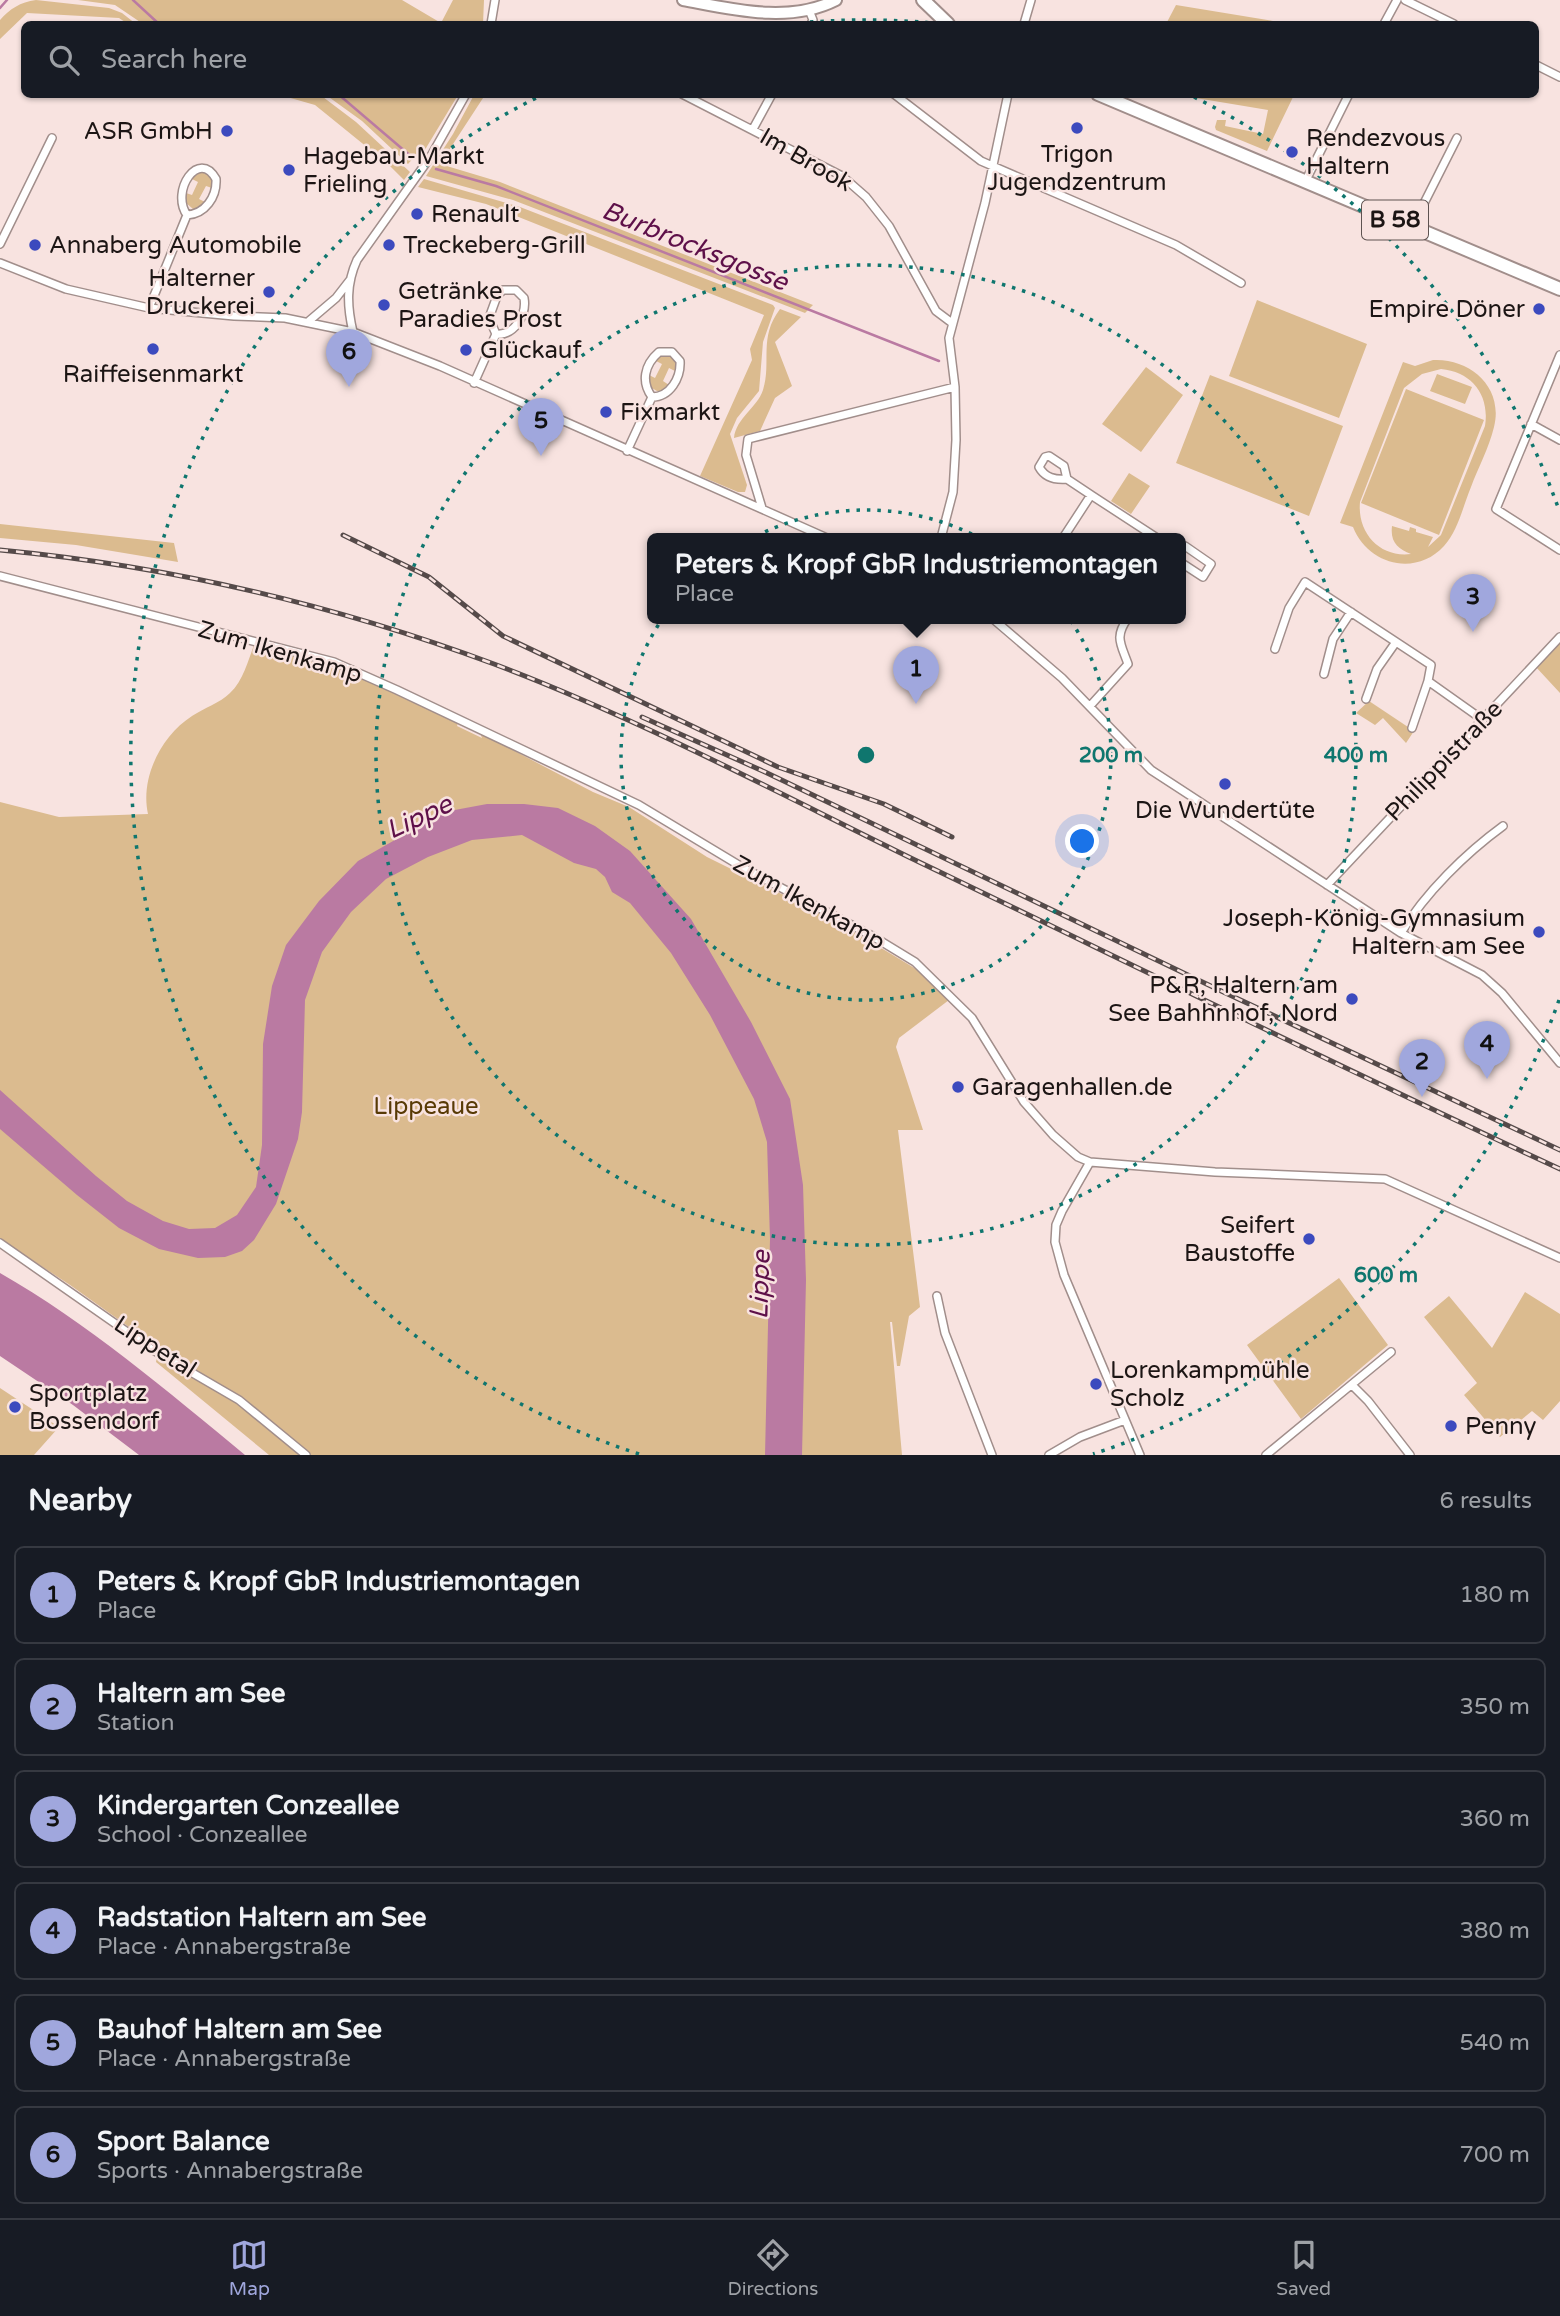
<!DOCTYPE html>
<html lang="en">
<head>
<meta charset="utf-8">
<style>
  body { margin:0; font-family:"Varela Round",sans-serif; background:#242831; color:#f1f3f6 }
  .you { position:absolute; left:1083px; top:842px; width:24px; height:24px; margin:-18px; border:5px solid #fff; border-radius:50%; background:#1a73e8; box-shadow:0 0 0 10px #1a73e833 }
  .badge { display:grid; place-items:center; width:46px; height:46px; border-radius:50%; background:#a0a7dd; color:#111; font-size:23px; font-weight:700 }
  .pin { position:absolute; translate:-50% -58px; filter:drop-shadow(0 2px 4px #0008) }
  .pin::after { content:''; position:absolute; top:37px; width:24px; height:21px; background:inherit; clip-path:polygon(0 0,100% 0,50% 100%) }
  .popup { position:absolute; left:647px; top:533px; width:539px; height:91px; box-sizing:border-box; display:grid; place-content:center; border-radius:10px; background:#171b24; filter:drop-shadow(0 2px 5px #0005); font-size:23px; white-space:nowrap; color:#9ea1a6 }
  .popup b { font-size:26px; color:#f1f3f6 }
  .popup::after { content:''; position:absolute; left:50%; top:100%; margin-left:-14px; border:14px solid transparent; border-top-color:#171b24 }
  .list { margin:0; padding:0; list-style:none }
  h2 { display:flex; justify-content:space-between; align-items:center; height:91px; margin:0; padding:0 28px; font-size:30px }
  h2 small { font-size:23px; font-weight:400; color:#9ea1a6 }
  .list li { display:grid; grid-template-columns:46px 1fr auto; gap:21px; align-items:center; box-sizing:border-box; height:98px; margin:0 14px 14px; padding:0 14px; border:2px solid #363941; border-radius:10px }
  .list b { display:block; font-size:26px; white-space:nowrap }
  .list p { margin:0; font-size:23px; white-space:nowrap; color:#9ea1a6 }
  .list em { font-size:23px; font-style:normal; color:#9ea1a6 }
  .icon { flex:none; width:38px; height:38px; fill:none; stroke:currentColor; stroke-width:2; stroke-linecap:round; stroke-linejoin:round }
  .map { position:relative; flex:none; width:1560px; height:1455px; overflow:hidden }
  .search { position:absolute; background:#171b24; box-shadow:0 2px 5px #0004; left:21px; right:21px; top:21px; height:77px; display:flex; align-items:center; gap:18px; box-sizing:border-box; padding:0 24px; border-radius:10px; color:#9ea1a6; font-size:26px }
  .sheet { height:763px; background:#171b24 }
  nav { display:flex; justify-content:space-around; align-items:center; box-sizing:border-box; height:98px; border-top:2px solid #363941; background:#171b24; font-size:19px; color:#9ea1a6 }
  nav a { display:grid; justify-items:center; gap:4px }
  nav .on { color:#a0a7dd }
  .map>svg:first-child { display:block }
  .green { fill:#dbbb8f; fill-rule:evenodd }
  .water { fill:#ba7aa2 }
  .lines { fill:none; stroke-linecap:round; stroke-linejoin:round }
  .stream { stroke:#ba7aa2; stroke-width:2.5 }
  .minor-casing { stroke:#a18e8b; stroke-width:10 }
  .secondary-casing { stroke:#a18e8b; stroke-width:14 }
  .primary-casing { stroke:#a18e8b; stroke-width:16 }
  .minor { stroke:#fff; stroke-width:7 }
  .secondary { stroke:#fff; stroke-width:10 }
  .primary { stroke:#fff; stroke-width:12 }
  .rail-casing { stroke:#554a49; stroke-width:5 }
  .rail { stroke:#f8e3e0; stroke-width:2.5; stroke-dasharray:8; stroke-linecap:butt }
  .ring { fill:none; stroke:#0f766e; stroke-width:3.5; stroke-dasharray:3.5 7 }
  .poi-dot { fill:#3c4abe; stroke:#f8e3e0; stroke-width:2.5 }
  .labels { text-anchor:middle; dominant-baseline:central; stroke-width:5; stroke-linejoin:round; paint-order:stroke }
  .shield { fill:#f8e3e0; stroke:#5e5351; stroke-width:2 }
  .shield-label { font-size:23px; font-weight:bold; fill:#1c1514 }
  .poi-label { font-size:24px; fill:#1c1514; stroke:#f8e3e0; text-anchor:start }
  .street-label { font-size:24px; fill:#1c1514; stroke:#f8e3e0 }
  .park-label { font-size:24px; fill:#583a05; stroke:#f8e3e0 }
  .water-label { font-size:26px; font-style:italic; fill:#5e1049; stroke:#f8e3e0 }
  .centre { fill:#0f766e; stroke:#f8e3e0; stroke-width:3.5 }
  .ring-label { font-size:21px; text-anchor:middle; font-weight:bold; fill:#0f766e; stroke:#f8e3e0; stroke-width:5; stroke-linejoin:round; paint-order:stroke }
</style>
</head>
<body>
<div class="map">
<svg width="1560" height="1455" viewBox="0 0 1560 1455">
  <rect width="100%" height="100%" fill="#f8e3e0"/>
  <path class="green" d="M36 0 109 8 122 13 136 24H128L119 18 27 13 0 39V20C10 9 20 2 36 0Z
    M78 0H402L441 23 453 0H484L483 24H143L115 5Z
    M1176 5 1291 24H1166Z
    M280 95H317L323 97 356 122 410 172 404 180 389 165 315 105Z
    M326 95H458L420 158 416 155 408 164 362 121Z
    M474 95H485L440 164 500 182 813 305 805 313 513 200 426 176 453 134Z
    M1178 95 1294 94V95L1267 151 1216 130 1215 127 1217 120H1226L1225 126 1263 134 1268 110Z
    M201 172 210 175 213 181 212 188 206 186 199 199 205 202 198 208 193 209 185 202 186 193 192 195 198 182 192 179 196 173Z
    M424 179 520 207 773 305 775 308 763 342 759 391 737 418 730 434 747 485 745 492H738L700 476 752 360 750 349 764 315 486 204 418 187Z
    M1257 300 1367 344 1339 418 1229 376Z
    M780 309 801 317 775 342 792 386 775 398 760 431 734 438C736 418 757 408 763 390 772 362 758 338 780 309Z
    M665 355C674 355 678 362 675 371L669 368 663 381 669 385 662 391H657L650 387 649 375 655 378 662 364 656 361 660 356Z
    M1433 360C1470 358 1504 387 1494 427 1489 448 1478 468 1471 487 1463 506 1458 531 1444 546 1416 577 1368 565 1353 527L1340 523 1403 362 1415 366ZM1441 369C1472 372 1490 395 1485 426L1441 535 1428 547 1433 537 1416 532V529L1410 527 1409 531 1392 526C1390 542 1398 549 1411 554 1380 558 1357 533 1360 502L1404 388 1422 374Z
    M1146 367 1183 395 1141 452 1102 424Z
    M1437 374 1472 387 1465 404 1430 391Z
    M1210 375 1343 426 1309 516 1176 463Z
    M1406 389 1484 420 1439 535 1361 503Z
    M1129 473 1150 486 1131 514 1111 501Z
    M0 524 174 543 178 562 76 545 0 538Z
    M1560 637V693L1535 666Z
    M254 645 343 671 347 666 400 695 458 723 457 726 482 738 480 733 593 792 629 807 707 857 838 922 916 969 949 1000 899 1038 896 1047 923 1130H898L920 1307 909 1316 900 1366H897L892 1322H890L902 1455H311L244 1402 174 1359 70 1285 0 1239V802L59 817 148 814C140 778 161 736 192 716 204 708 220 703 230 693 243 681 248 661 254 645Z
    M1369 701 1414 731 1406 743 1383 718 1375 725 1356 713Z
    M1339 1278 1388 1345 1301 1419 1247 1345Z
    M1525 1292 1560 1314V1401L1543 1420 1532 1411 1500 1437 1464 1395 1477 1383 1424 1317 1449 1296 1492 1348Z
    M157 1356 237 1402 301 1455H269L156 1362Z
    M0 1388 59 1427 34 1455H0Z"/>
  <path class="water" d="M487 804H524L558 808 595 826 630 851 691 919 751 1022 790 1099 803 1185 806 1280 802 1455H765L770 1239 767 1142 754 1099 710 1015 671 953 630 903 612 892 605 877 596 869 574 863 522 835 472 840 428 857 386 879 351 912 322 952 305 1000 302 1112 298 1139 276 1204 254 1240 242 1251 225 1257 198 1258 159 1249 119 1228 77 1195 0 1129V1090L96 1176 127 1201 163 1221 189 1229 215 1228 237 1215 256 1187 262 1145 263 1044 272 986 286 945 319 901 358 861 444 812Z
    M0 1273C86 1322 169 1392 245 1455H139L73 1405 0 1356Z"/>
  <g class="lines">
    <path class="stream" d="M133 0 159 24
      M0 8 7 0
      M338 94 413 158
      M436 169 496 186 939 361"/>
    <defs>
      <path id="minor" d="M1405 0 1454 24
        M809 10 813 20 811 24
        M491 24 495 0
        M1024 24 1031 0
        M1384 24 1397 0
        M1536 65 1560 77
        M682 94 842 176 866 197 889 226 936 311 952 323
        M894 94 981 161 1176 245 1241 283
        M753 129 772 94
        M1305 182 1349 94
        M1412 227 1457 138
        M0 244 52 138
        M0 263 66 289 149 308 234 316 285 318 353 332 440 366 827 538
        M149 308 187 215C170 191 199 148 216 179 217 197 205 214 187 215
        M309 321 336 298 350 280
        M353 332C347 306 346 284 357 260L431 156 466 94
        M1560 355 1496 509 1560 550
        M474 383 496 334C514 336 527 315 524 298L516 290H503L497 296 489 318 496 334
        M1531 424 1560 440
        M627 451 652 397C670 397 681 378 680 361L672 352H659C644 365 641 382 652 397
        M1067 479C1055 480 1045 478 1039 467L1045 457 1049 456 1064 466 1067 479 1091 495
        M762 508 746 455 748 439 955 387
        M941 538 953 492 956 440 955 387 949 338 985 203 1008 94
        M1063 538 1091 495 1157 538
        M1180 547 1185 546 1211 564 1203 577 1180 562
        M0 576 334 662 397 690 639 805 742 867 874 937 915 962 972 1018 1024 1102 1053 1135 1078 1157 1090 1162 1215 1172 1385 1179 1560 1258
        M992 618 1062 678 1151 770 1401 933 1482 975 1502 993 1560 1063
        M1275 649 1289 608 1305 582 1431 665 1428 681 1483 720
        M1324 674 1333 639 1351 612
        M1366 699 1377 669 1396 642
        M1090 706 1128 664C1121 644 1114 637 1128 618
        M1412 728 1428 681
        M1327 885 1560 637
        M1401 933C1425 893 1466 853 1503 826
        M1090 1162 1062 1211 1056 1225 1055 1242 1064 1275 1140 1455
        M0 1243 153 1350 239 1400 306 1455
        M937 1296 945 1333 992 1455
        M1352 1385 1368 1401 1410 1455
        M1049 1455 1080 1437 1125 1420
        M1266 1455 1391 1352"/>
      <path id="secondary" d="M683 0C732 9 789 24 836 0"/>
      <path id="primary" d="M923 0 948 24
        M1098 94 1560 289"/>
    </defs>
    <use href="#minor" class="minor-casing"/>
    <use href="#secondary" class="secondary-casing"/>
    <use href="#primary" class="primary-casing"/>
    <use href="#minor" class="minor"/>
    <use href="#secondary" class="secondary"/>
    <use href="#primary" class="primary"/>
    <defs>
      <path id="rail" d="M343 535 429 577 503 636 778 767 884 804 952 837
        M0 550C170 566 335 605 494 664 640 719 778 793 917 861 1131 964 1344 1069 1560 1169
        M642 717 765 772 1217 989 1560 1150"/>
    </defs>
    <use href="#rail" class="rail-casing"/>
    <use href="#rail" class="rail"/>
  </g>
  <g class="ring">
    <circle cx="866" cy="755" r="245"/>
    <circle cx="866" cy="755" r="490"/>
    <path d="M1559 1000A735 735 0 0 1 1093 1454M639 1454A735 735 0 0 1 538 97M789 24A735 735 0 0 1 943 24M1194 97A735 735 0 0 1 1559 510"/>
  </g>
  <g class="poi-dot">
    <circle cx="1077" cy="128" r="7"/>
    <circle cx="227" cy="131" r="7"/>
    <circle cx="1292" cy="152" r="7"/>
    <circle cx="289" cy="170" r="7"/>
    <circle cx="417" cy="214" r="7"/>
    <circle cx="35" cy="245" r="7"/>
    <circle cx="389" cy="245" r="7"/>
    <circle cx="269" cy="292" r="7"/>
    <circle cx="384" cy="305" r="7"/>
    <circle cx="1539" cy="309" r="7"/>
    <circle cx="153" cy="349" r="7"/>
    <circle cx="466" cy="350" r="7"/>
    <circle cx="606" cy="412" r="7"/>
    <circle cx="1225" cy="784" r="7"/>
    <circle cx="1539" cy="932" r="7"/>
    <circle cx="1352" cy="999" r="7"/>
    <circle cx="958" cy="1087" r="7"/>
    <circle cx="1309" cy="1239" r="7"/>
    <circle cx="1096" cy="1384" r="7"/>
    <circle cx="15" cy="1407" r="7"/>
    <circle cx="1451" cy="1426" r="7"/>
  </g>
  <g class="labels">
    <rect class="shield" x="1362" y="200.5" width="66" height="39" rx="5"/>
    <g class="shield-label">
      <text x="1395" y="220">B 58</text>
    </g>
    <g class="poi-label">
      <text x="213" y="131" text-anchor="end">ASR GmbH</text>
      <text x="1306" y="138">Rendezvous<tspan x="1306" dy="28">Haltern</tspan></text>
      <text x="1077" y="154" text-anchor="middle">Trigon<tspan x="1077" dy="28">Jugendzentrum</tspan></text>
      <text x="303" y="156">Hagebau-Markt<tspan x="303" dy="28">Frieling</tspan></text>
      <text x="431" y="214">Renault</text>
      <text x="49" y="245">Annaberg Automobile</text>
      <text x="403" y="245">Treckeberg-Grill</text>
      <text x="255" y="278" text-anchor="end">Halterner<tspan x="255" dy="28">Druckerei</tspan></text>
      <text x="398" y="291">Getränke<tspan x="398" dy="28">Paradies Prost</tspan></text>
      <text x="1525" y="309" text-anchor="end">Empire Döner</text>
      <text x="480" y="350">Glückauf</text>
      <text x="153" y="374" text-anchor="middle">Raiffeisenmarkt</text>
      <text x="620" y="412">Fixmarkt</text>
      <text x="1225" y="810" text-anchor="middle">Die Wundertüte</text>
      <text x="1525" y="918" text-anchor="end">Joseph-König-Gymnasium<tspan x="1525" dy="28">Haltern am See</tspan></text>
      <text x="1338" y="985" text-anchor="end">P&amp;R, Haltern am<tspan x="1338" dy="28">See Bahhnhof, Nord</tspan></text>
      <text x="972" y="1087">Garagenhallen.de</text>
      <text x="1295" y="1225" text-anchor="end">Seifert<tspan x="1295" dy="28">Baustoffe</tspan></text>
      <text x="1110" y="1370">Lorenkampmühle<tspan x="1110" dy="28">Scholz</tspan></text>
      <text x="29" y="1393">Sportplatz<tspan x="29" dy="28">Bossendorf</tspan></text>
      <text x="1465" y="1426">Penny</text>
    </g>
    <g class="street-label">
      <text transform="translate(806 160) rotate(30)">Im Brook</text>
      <text transform="translate(280 652) rotate(16)">Zum Ikenkamp</text>
      <text transform="translate(1444 761) rotate(-46)">Philippistraße</text>
      <text transform="translate(809 903) rotate(29)">Zum Ikenkamp</text>
      <text transform="translate(155 1347) rotate(33)">Lippetal</text>
    </g>
    <g class="park-label">
      <text x="426" y="1106">Lippeaue</text>
    </g>
    <g class="water-label">
      <text transform="translate(695 246) rotate(22)">Burbrocksgosse</text>
      <text transform="translate(419 817) rotate(-25)">Lippe</text>
      <text transform="translate(760 1285) rotate(-88)">Lippe</text>
    </g>
  </g>
  <circle cx="866" cy="755" r="10" class="centre"/>
  <g class="ring-label">
    <text x="1111" y="762">200 m</text>
    <text x="1356" y="762">400 m</text>
    <text x="1386" y="1282">600 m</text>
  </g>
</svg>
<div class="you"></div>
<div class="pin badge" style="left:916px;top:704px">1</div>
<div class="popup"><b>Peters &amp; Kropf GbR Industriemontagen</b>Place</div>
<div class="pin badge" style="left:1422px;top:1097px">2</div>
<div class="pin badge" style="left:1473px;top:632px">3</div>
<div class="pin badge" style="left:1487px;top:1079px">4</div>
<div class="pin badge" style="left:541px;top:456px">5</div>
<div class="pin badge" style="left:349px;top:387px">6</div>
<div class="search"><svg class="icon" aria-label="search" viewBox="0 0 24 24"><circle cx="10" cy="10" r="6"/><path d="M15 15l6 6"/></svg>Search here</div>
</div>
<section class="sheet">
<h2>Nearby<small>6 results</small></h2>
<ul class="list">
<li><span class="badge">1</span><div><b>Peters &amp; Kropf GbR Industriemontagen</b><p>Place</p></div><em>180 m</em></li>
<li><span class="badge">2</span><div><b>Haltern am See</b><p>Station</p></div><em>350 m</em></li>
<li><span class="badge">3</span><div><b>Kindergarten Conzeallee</b><p>School · Conzeallee</p></div><em>360 m</em></li>
<li><span class="badge">4</span><div><b>Radstation Haltern am See</b><p>Place · Annabergstraße</p></div><em>380 m</em></li>
<li><span class="badge">5</span><div><b>Bauhof Haltern am See</b><p>Place · Annabergstraße</p></div><em>540 m</em></li>
<li><span class="badge">6</span><div><b>Sport Balance</b><p>Sports · Annabergstraße</p></div><em>700 m</em></li>
</ul>
</section>
<nav>
<a class="on"><svg class="icon" aria-label="map" viewBox="0 0 24 24"><path d="M3 6l6-2 6 2 6-2v14l-6 2-6-2-6 2zM9 4v14M15 6v14"/></svg>Map</a>
<a><svg class="icon" aria-label="directions" viewBox="0 0 24 24"><path d="M12 3l9 9-9 9-9-9zM9 14v-3h6M13 9l2 2-2 2"/></svg>Directions</a>
<a><svg class="icon" aria-label="saved" viewBox="0 0 24 24"><path d="M7 4h10v16l-5-4-5 4z"/></svg>Saved</a>
</nav>
</body>
</html>
